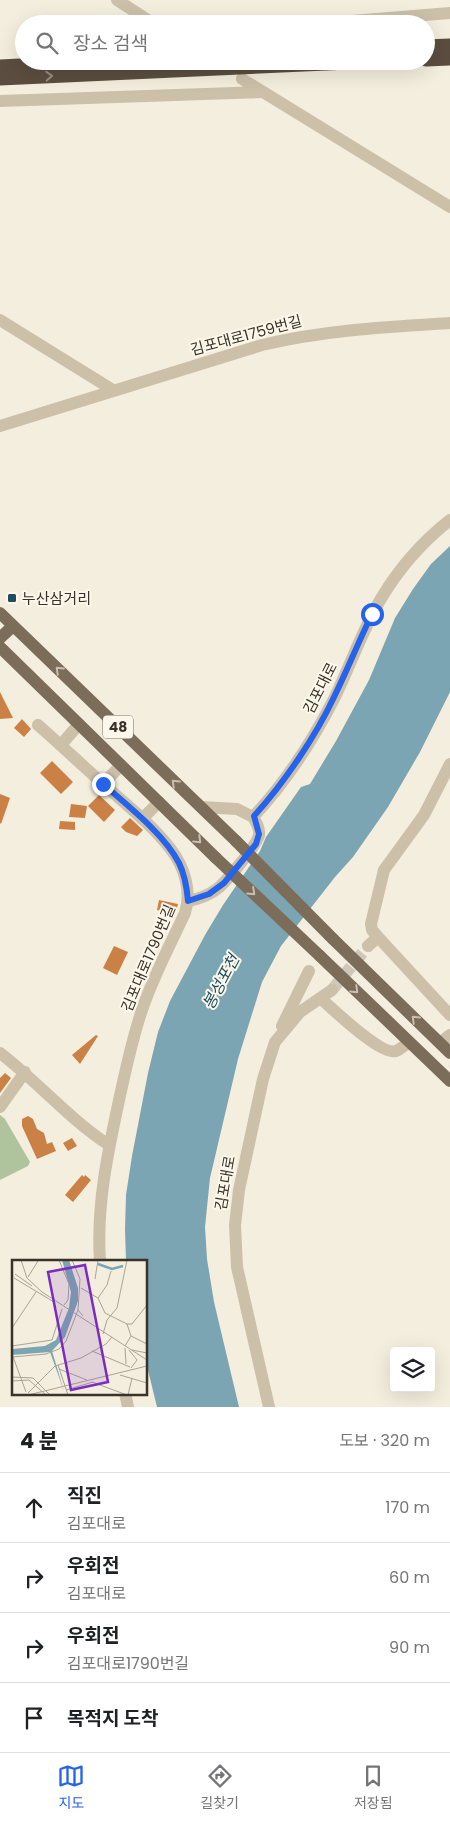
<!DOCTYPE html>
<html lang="ko">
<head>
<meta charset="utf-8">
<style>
  body { margin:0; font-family:Poppins,"Noto Sans KR",sans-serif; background:#f2f2f2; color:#202124 }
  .controls { position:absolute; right:15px; bottom:15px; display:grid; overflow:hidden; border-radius:5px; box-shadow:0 5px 20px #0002 }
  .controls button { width:45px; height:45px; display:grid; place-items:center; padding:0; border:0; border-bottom:1px solid #e0e0e0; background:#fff; color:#202124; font:25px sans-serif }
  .stop { position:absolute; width:15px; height:15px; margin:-11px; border:4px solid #2563eb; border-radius:50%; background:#fff }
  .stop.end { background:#2563eb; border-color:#fff; box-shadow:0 1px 5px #0008 }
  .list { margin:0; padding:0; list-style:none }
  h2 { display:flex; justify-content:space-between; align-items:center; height:65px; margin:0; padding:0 20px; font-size:21px }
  h2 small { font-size:16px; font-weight:400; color:#757577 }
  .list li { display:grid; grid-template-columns:32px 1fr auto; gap:15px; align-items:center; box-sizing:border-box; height:70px; padding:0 20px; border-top:1px solid #e0e0e0 }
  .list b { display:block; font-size:19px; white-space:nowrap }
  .list p { margin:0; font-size:16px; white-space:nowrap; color:#757577 }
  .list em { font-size:16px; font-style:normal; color:#757577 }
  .icon { flex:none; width:28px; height:28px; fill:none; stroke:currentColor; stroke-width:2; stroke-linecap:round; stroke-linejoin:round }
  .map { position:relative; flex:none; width:450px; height:1407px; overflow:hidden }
  .search { position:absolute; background:#fff; box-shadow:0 5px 20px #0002; left:15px; right:15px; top:15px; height:55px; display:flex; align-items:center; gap:12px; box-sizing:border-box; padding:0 18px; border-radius:28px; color:#757577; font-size:19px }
  .sheet { height:345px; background:#fff }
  nav { display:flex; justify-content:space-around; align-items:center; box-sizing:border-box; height:70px; border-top:1px solid #e0e0e0; background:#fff; font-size:14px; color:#757577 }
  nav a { display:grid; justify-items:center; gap:2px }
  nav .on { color:#2563eb }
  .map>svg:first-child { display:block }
  .green { fill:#afc49d }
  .water { fill:#7ba5b2 }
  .building { fill:#cb8045 }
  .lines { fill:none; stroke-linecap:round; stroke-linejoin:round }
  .minor-tunnel { stroke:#cfc8ba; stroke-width:12; stroke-dasharray:12 6; stroke-linecap:butt }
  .minor { stroke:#cdc0a9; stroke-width:12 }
  .major { stroke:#7c6c5a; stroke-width:12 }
  .highway { stroke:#5b4e40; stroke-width:15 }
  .major-bridge { stroke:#7c6c5a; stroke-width:12 }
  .oneway { stroke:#9b9284 }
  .oneway2 { stroke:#c8bfb1 }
  .route { stroke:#2563eb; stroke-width:6 }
  .poi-dot { fill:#1c4c5e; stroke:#fbf7eb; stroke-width:2 }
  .labels { text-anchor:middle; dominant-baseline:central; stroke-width:4; stroke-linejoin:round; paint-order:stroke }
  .shield { fill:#fbf7eb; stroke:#746d63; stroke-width:1 }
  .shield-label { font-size:14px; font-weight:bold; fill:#3a3229 }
  .street-label { font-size:15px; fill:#3a3229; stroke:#fbf7eb }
  .poi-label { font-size:15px; fill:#3a3229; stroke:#fbf7eb; text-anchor:start }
  .water-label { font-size:16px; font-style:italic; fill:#1c4c5e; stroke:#fbf7eb }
  .inset-river { fill:none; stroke:#7ba5b2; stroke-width:2.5 }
  .inset-road { fill:none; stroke:#aaa396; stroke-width:1 }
  .view { fill:#7b2cbf; fill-opacity:0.15; stroke:#7b2cbf; stroke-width:2.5 }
  .inset-edge { fill:none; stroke:#3a3229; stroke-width:2.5 }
</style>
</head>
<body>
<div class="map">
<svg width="450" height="1407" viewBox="0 0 450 1407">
  <rect width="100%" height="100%" fill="#f4eede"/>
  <path class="green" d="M0 1115 5 1119 30 1162 28 1166 0 1180Z"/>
  <path class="water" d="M450 546V692L420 752 388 807 353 857 335 877 281 946 262 982 238 1059 210 1178 205 1227 207 1259 214 1302 239 1407H157L146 1362V1261H126L125 1229 126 1195 132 1156 148 1073 158 1032 170 1001 205 935 223 905 260 851 266 837 301 787 310 784 336 741 369 680 395 618 413 589 431 564Z"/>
  <path class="building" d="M0 692 13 718 0 719Z
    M22 719 31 729 24 737 14 728Z
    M52 761 73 782 61 794 40 773Z
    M0 794 10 798 1 824 0 823Z
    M99 795 115 810 104 822 88 806Z
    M71 804 87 806 85 818 69 817Z
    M130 818 143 830 137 836 126 832 121 827Z
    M60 821 75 822V830L59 829Z
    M159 900 178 904 175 915 157 910Z
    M114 946 128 952 117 975 103 968Z
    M96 1035 98 1036 80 1064 72 1055Z
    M5 1073 11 1078 0 1093V1078Z
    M28 1116 33 1119 37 1129 44 1133 47 1144 52 1142 56 1151 37 1159 22 1126V1119Z
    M72 1138 77 1146 68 1151 63 1143Z
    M82 1175 84 1177 85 1175 91 1180 73 1202 65 1195Z"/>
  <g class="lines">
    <path class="minor-tunnel" d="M332 990 368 946"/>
    <path class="minor" d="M117 0 154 24
      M315 24 450 13
      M242 79 450 207
      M0 101 261 92
      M0 320 113 390
      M0 426 262 345C325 330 386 327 450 323
      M38 725C62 746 85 768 109 789 131 809 167 837 180 864 187 879 190 897 185 913 170 945 153 977 142 1010 133 1036 127 1064 121 1091 109 1147 96 1203 100 1261
      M61 745 79 724
      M103 784 121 765
      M201 807 237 809 253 817
      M142 819 159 802
      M188 901C198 899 208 896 217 889 225 883 258 844 259 835 260 828 256 822 253 817 285 783 314 738 335 697 351 664 363 628 382 597 400 567 422 542 450 520
      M378 937 450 1015
      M368 946 378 937 372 930 371 924 384 870 424 815 450 764
      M320 998C333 1009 381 1056 396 1051 401 1049 406 1044 409 1042
      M282 1026 309 971
      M440 1043 450 1035
      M0 1053C38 1082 69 1119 109 1145
      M0 1107 25 1072
      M125 1393 128 1407
      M269 1407 237 1267 235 1225 239 1190 263 1079 275 1042 300 1012 332 990"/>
    <path class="major" d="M0 613 236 841
      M0 638 13 626
      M0 647 216 858
      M333 939 450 1053
      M320 956 450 1081"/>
    <path class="highway" d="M426 47 450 46
      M426 59 450 58
      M0 67 118 61
      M0 78 371 61"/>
    <path class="major-bridge" d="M236 841 333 939
      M216 858 320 956"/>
  </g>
  <defs><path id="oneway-chevron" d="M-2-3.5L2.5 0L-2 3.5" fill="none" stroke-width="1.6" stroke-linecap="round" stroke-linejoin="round" transform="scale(1.25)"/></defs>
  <use class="oneway" href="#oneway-chevron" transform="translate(49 76) rotate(-3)"/>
  <g class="oneway2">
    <use href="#oneway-chevron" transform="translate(59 670) rotate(-136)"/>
    <use href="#oneway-chevron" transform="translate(175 783) rotate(-136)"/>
    <use href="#oneway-chevron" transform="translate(198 840) rotate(44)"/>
    <use href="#oneway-chevron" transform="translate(252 892) rotate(43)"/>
    <use href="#oneway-chevron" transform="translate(355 990) rotate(44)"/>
    <use href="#oneway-chevron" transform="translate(415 1019) rotate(-136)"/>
  </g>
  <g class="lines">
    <path class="route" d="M103 784C128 806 164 834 179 863 185 875 187 889 188 901L209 894 224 883 256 844 259 834 254 816C284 783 316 736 335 695 348 668 359 641 372 614"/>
  </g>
  <rect class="poi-dot" x="7" y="593" width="10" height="10" rx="2.5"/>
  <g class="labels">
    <rect class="shield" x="103" y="715.5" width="30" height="23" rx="4"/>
    <g class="shield-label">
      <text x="118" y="727">48</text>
    </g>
    <g class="street-label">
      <text transform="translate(246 335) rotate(-15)">김포대로1759번길</text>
      <text transform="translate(320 688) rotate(-63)">김포대로</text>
      <text transform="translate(148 958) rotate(-67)">김포대로1790번길</text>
      <text transform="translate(225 1183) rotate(-80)">김포대로</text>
    </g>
    <g class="poi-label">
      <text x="22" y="598">누산삼거리</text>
    </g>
    <g class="water-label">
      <text transform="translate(221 982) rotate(-62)">봉성포천</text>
    </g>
  </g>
  <g transform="translate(12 1260)">
    <rect width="135" height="135" fill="#f4eede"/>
    <path d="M50 0H57L66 28V41L53 77 40 91 52 131 38 92 0 95V89L33 86 44 80 57 48 59 32Z" fill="#7ba5b2"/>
    <path class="inset-river" d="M86 4 100 9 111 6"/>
    <path class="inset-road" d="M9 0 15 18 31 33M47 0 57 24 56 40 52 45M60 0 68 19 66 50 71 56M3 14 20 26M16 17 26 1M2 18 42 42M83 19 86 0M69 28 86 38 93 53 115 64 119 76 113 86M30 32 135 100M86 38 95 25 99 11M114 64H120L135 45M0 68 24 32M91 74 95 60 105 48 115 0M119 76 135 84M0 86 40 80 50 49M113 88 114 104M117 90 125 100 119 108M120 90 135 93M80 91 118 107M0 94 14 132M0 97 34 94 47 89 54 81 66 50M46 105 56 135M47 109 75 120M108 115 135 123M0 117 21 118 38 135M0 121 17 120 34 135M80 122 115 135M54 130 81 122M16 133 43 106 69 98 94 84 100 77M16 135 135 106M116 135 120 118"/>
    <path class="view" d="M73 5 96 122 59 130 36 12Z"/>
    <rect width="135" height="135" class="inset-edge"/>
  </g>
</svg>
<div class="controls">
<button><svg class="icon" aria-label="layers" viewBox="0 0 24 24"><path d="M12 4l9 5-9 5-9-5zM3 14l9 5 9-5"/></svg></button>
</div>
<div class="stop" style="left:372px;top:614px"></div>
<div class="stop end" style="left:103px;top:784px"></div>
<div class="search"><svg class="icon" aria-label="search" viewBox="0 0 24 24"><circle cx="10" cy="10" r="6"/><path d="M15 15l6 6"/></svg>장소 검색</div>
</div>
<section class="sheet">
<h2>4 분<small>도보 · 320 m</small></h2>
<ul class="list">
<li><svg class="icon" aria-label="ahead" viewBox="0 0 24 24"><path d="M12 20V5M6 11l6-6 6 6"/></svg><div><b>직진</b><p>김포대로</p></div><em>170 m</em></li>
<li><svg class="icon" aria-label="right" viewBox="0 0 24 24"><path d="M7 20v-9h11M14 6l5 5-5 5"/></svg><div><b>우회전</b><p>김포대로</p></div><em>60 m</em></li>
<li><svg class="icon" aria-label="right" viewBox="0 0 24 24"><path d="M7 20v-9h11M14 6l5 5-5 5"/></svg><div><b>우회전</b><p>김포대로1790번길</p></div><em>90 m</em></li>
<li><svg class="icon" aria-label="arrive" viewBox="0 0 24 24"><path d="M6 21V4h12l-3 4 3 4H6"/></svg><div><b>목적지 도착</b></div></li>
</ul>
</section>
<nav>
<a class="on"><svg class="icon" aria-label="map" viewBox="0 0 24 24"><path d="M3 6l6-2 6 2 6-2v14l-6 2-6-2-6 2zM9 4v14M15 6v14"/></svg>지도</a>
<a><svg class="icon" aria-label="directions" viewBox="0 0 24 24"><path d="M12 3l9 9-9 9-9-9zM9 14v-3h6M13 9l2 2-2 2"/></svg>길찾기</a>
<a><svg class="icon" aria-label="saved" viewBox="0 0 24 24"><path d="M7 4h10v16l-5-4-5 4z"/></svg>저장됨</a>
</nav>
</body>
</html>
